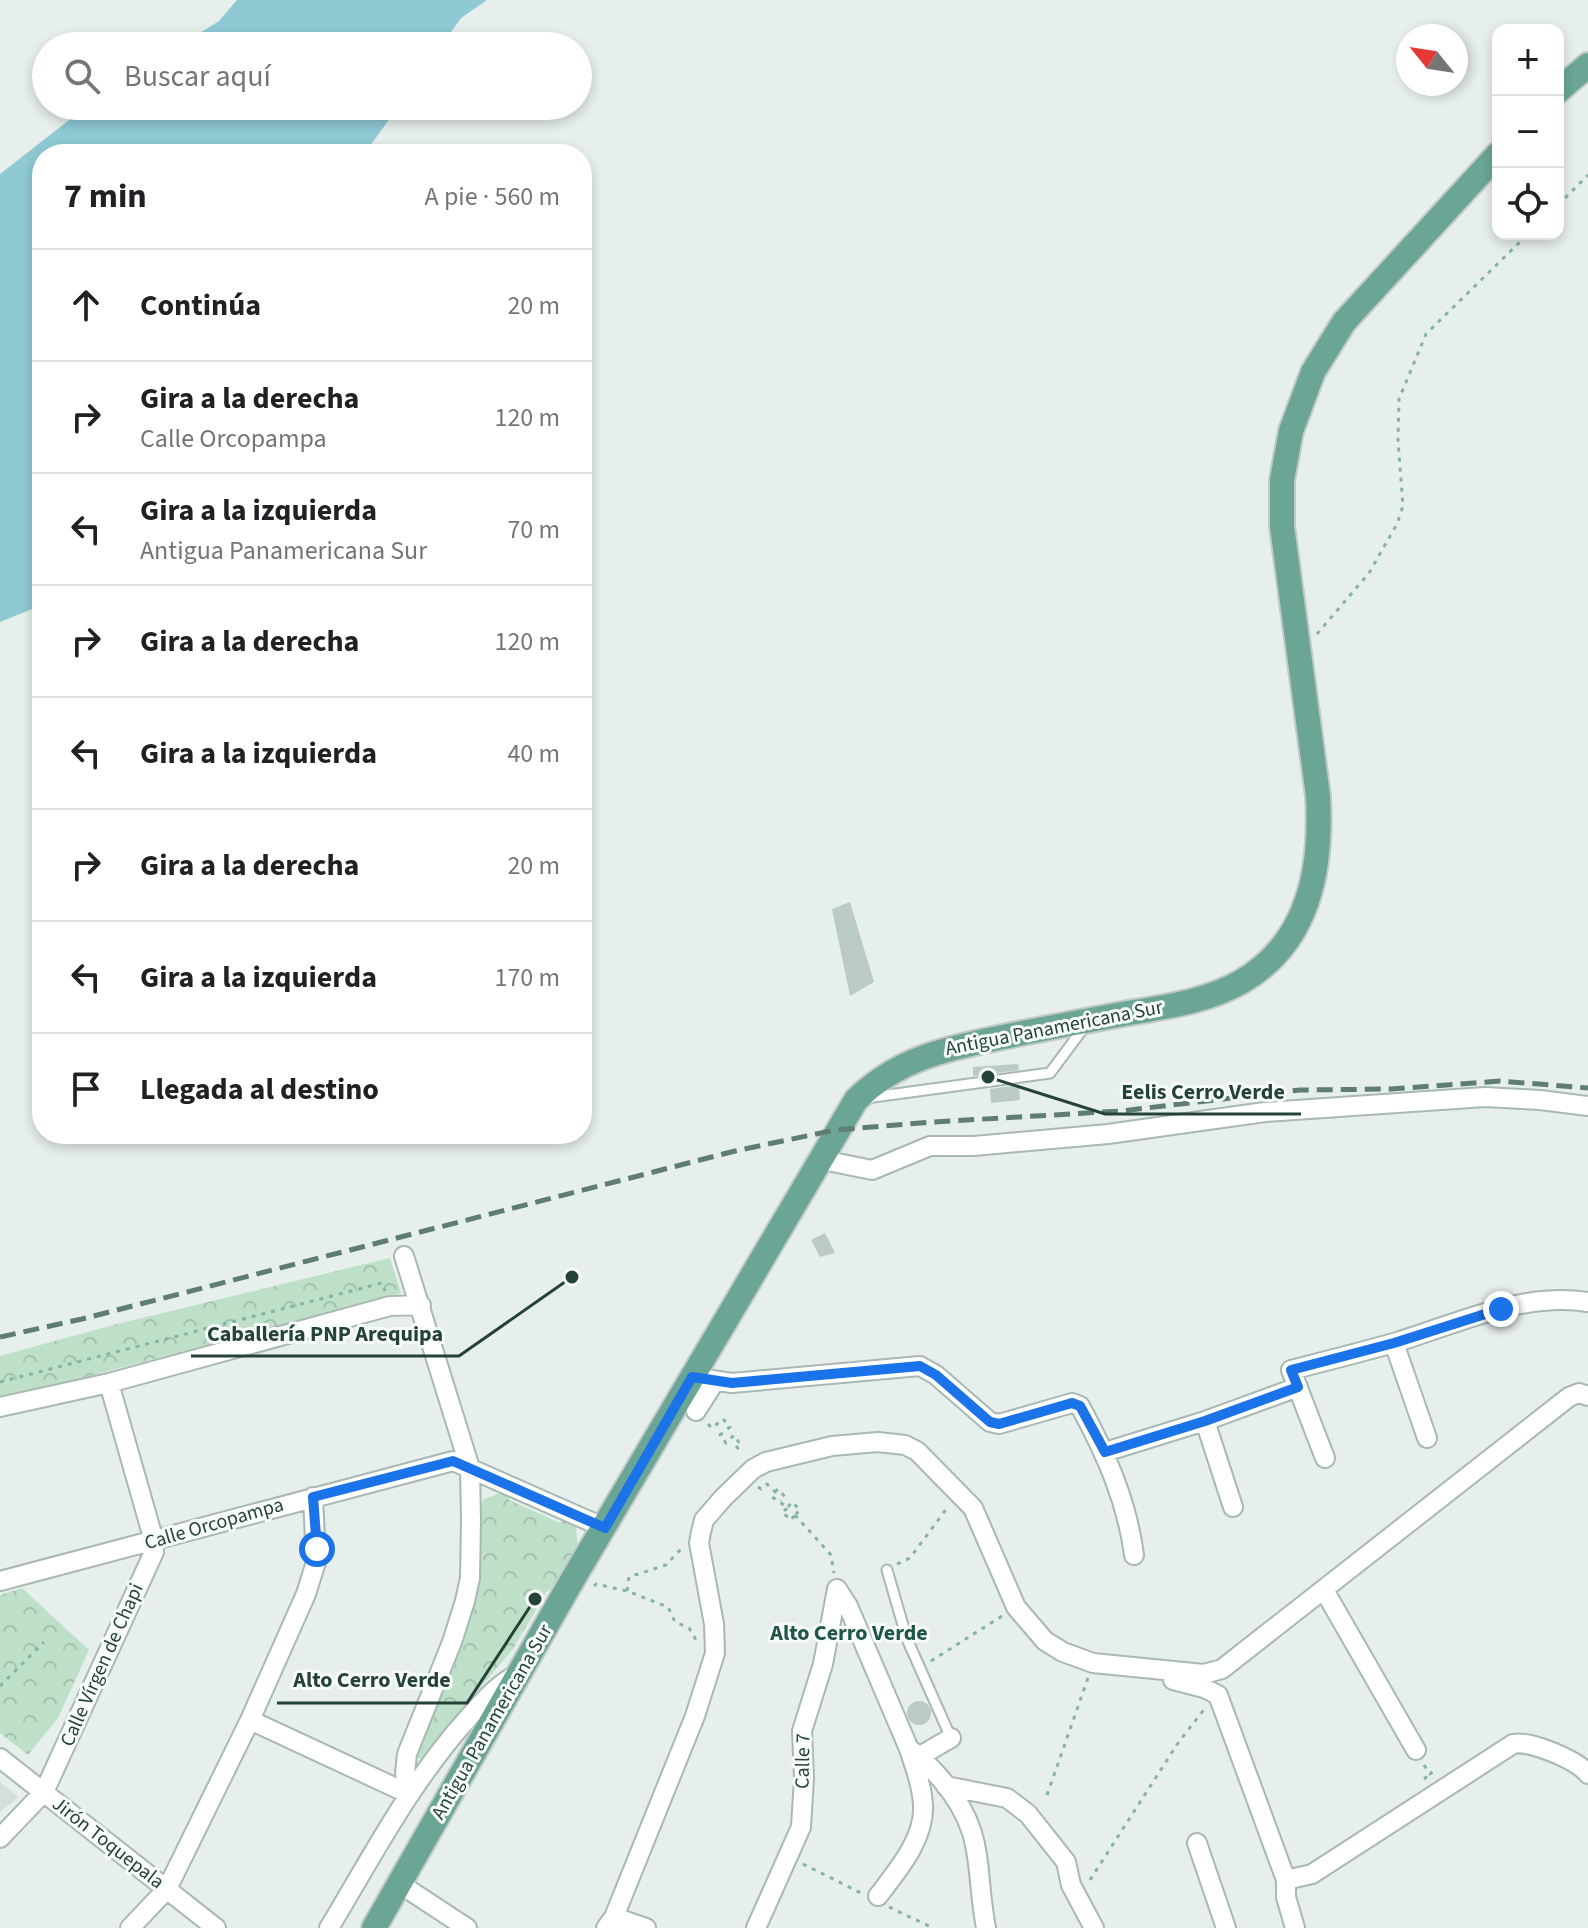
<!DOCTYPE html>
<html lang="es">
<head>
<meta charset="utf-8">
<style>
  body { margin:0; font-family:"Source Sans 3",sans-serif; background:#f6f6f6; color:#202124 }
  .controls { position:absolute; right:24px; top:24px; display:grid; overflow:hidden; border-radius:16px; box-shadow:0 4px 12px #0003 }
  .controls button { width:72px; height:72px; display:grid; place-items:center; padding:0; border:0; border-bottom:2px solid #e0e0e0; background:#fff; color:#202124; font:40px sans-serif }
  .compass { position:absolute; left:1396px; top:24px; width:72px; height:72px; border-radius:50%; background:#fff; box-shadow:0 4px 12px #0003; rotate:300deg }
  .stop { position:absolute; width:24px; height:24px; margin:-18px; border:6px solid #1a73e8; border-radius:50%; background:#fff }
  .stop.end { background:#1a73e8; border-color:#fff; box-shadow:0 2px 8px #0008 }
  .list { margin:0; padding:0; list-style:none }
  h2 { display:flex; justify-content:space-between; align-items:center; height:104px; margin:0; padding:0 32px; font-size:34px }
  h2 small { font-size:26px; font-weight:400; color:#757577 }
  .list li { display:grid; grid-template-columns:52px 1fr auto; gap:24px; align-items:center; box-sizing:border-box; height:112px; padding:0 32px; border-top:2px solid #e0e0e0 }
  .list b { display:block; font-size:30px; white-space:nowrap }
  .list p { margin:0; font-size:26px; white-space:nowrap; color:#757577 }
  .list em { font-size:26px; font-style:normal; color:#757577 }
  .icon { flex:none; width:44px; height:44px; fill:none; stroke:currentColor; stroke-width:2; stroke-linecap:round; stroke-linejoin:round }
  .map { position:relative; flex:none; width:1588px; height:1928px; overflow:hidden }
  .search { position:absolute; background:#fff; box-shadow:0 4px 12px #0003; left:32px; top:32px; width:560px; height:88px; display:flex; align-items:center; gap:20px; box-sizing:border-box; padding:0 28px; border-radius:44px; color:#757577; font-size:30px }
  .panel { position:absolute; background:#fff; box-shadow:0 4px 12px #0003; left:32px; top:144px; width:560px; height:1000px; border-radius:32px }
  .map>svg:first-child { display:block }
  .built { fill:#d4dfda }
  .park { fill:url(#park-crowns) }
  .water { fill:#8ec9d4 }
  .building { fill:#bbcac4 }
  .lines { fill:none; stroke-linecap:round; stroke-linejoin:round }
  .service-casing { stroke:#a8b8b2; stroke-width:13 }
  .minor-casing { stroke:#a8b8b2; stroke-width:22 }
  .primary-casing { stroke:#c2cac8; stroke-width:28 }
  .path { stroke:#86b3a5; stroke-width:3; stroke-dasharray:4 6; stroke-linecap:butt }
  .service { stroke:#fff; stroke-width:9 }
  .minor { stroke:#fff; stroke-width:18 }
  .primary { stroke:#6aa596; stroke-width:24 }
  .rail { stroke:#5f7d75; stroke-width:5; stroke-dasharray:16 8; stroke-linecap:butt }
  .route { stroke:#1a73e8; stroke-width:10 }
  .labels { text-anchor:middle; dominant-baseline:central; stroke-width:6; stroke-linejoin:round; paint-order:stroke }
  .street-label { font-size:20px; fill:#24423a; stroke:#f7fbf9 }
  .neighbourhood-label { font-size:22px; font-weight:bold; fill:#1f5548; stroke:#f7fbf9 }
  .leader { fill:none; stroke:#24423a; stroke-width:3 }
  .callout-dot { fill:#24423a; stroke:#f7fbf9; stroke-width:3 }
  .callout-label { font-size:22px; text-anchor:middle; font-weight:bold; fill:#24423a; stroke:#f7fbf9; stroke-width:6; stroke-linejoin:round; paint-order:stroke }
</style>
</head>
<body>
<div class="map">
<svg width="1588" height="1928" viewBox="0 0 1588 1928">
  <defs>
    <pattern id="park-crowns" width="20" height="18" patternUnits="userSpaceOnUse" patternTransform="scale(2)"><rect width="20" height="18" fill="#bfe0c8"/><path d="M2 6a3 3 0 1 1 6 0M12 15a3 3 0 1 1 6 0" fill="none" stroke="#a4c1ad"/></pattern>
  </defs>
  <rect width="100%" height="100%" fill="#e6efeb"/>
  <path class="built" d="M0 1782 19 1797 0 1812Z"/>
  <path class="park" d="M390 1258 401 1293 0 1400V1356L113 1325Z
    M503 1492 510 1495 509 1500 560 1523 563 1519 576 1527 578 1551 559 1585 547 1591 513 1649 420 1759 413 1755 474 1593 480 1568 478 1511 484 1499Z
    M22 1588 89 1650 58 1718 28 1755 0 1733V1595Z"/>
  <path class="water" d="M237 0H487L461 18 441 46H179L219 21Z
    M87 106H399L364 154H42V605L0 622V174Z"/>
  <path class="building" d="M850 902 874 982 850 996 832 909Z
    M1018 1064 1019 1070 973 1076V1067Z
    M1019 1085 1020 1100 991 1103 990 1089Z
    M825 1233 835 1253 820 1257 811 1240Z
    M907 1713a12 12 0 1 1 24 0a12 12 0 1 1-24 0Z"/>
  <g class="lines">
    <defs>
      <path id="service" d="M866 1098 1050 1073 1085 1026
        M887 1570 907 1639 951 1738"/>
      <path id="minor" d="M818 1159 872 1170 930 1146H974L1108 1134 1265 1112 1485 1097 1540 1100 1588 1106
        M404 1256 470 1468 471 1520 470 1578 465 1601 452 1642 407 1754 405 1773 409 1794
        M1394 1343 1427 1438
        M692 1377 732 1383 920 1366 936 1375 990 1422 999 1424 1072 1403 1080 1406C1106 1454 1127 1501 1134 1555
        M0 1407 109 1383 390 1306 421 1305
        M696 1411 715 1381
        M1205 1421 1233 1507
        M1105 1452 1205 1421 1298 1387
        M1325 1458 1291 1370C1326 1361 1362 1352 1397 1342 1459 1323 1522 1292 1588 1302
        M0 1581 453 1461 605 1528
        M837 1589 848 1606 909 1749C922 1757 931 1768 941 1779 987 1834 974 1865 986 1928
        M1324 1590 1416 1750
        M1173 1680 1204 1688 1218 1695 1286 1880V1897L1295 1928
        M250 1720 409 1794
        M920 1756 951 1738
        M0 1758 216 1928
        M946 1786 1007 1798 1028 1814 1066 1862 1071 1885 1094 1928
        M0 1838 44 1792 154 1552V1541L109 1383
        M1197 1843 1226 1928
        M1286 1880 1312 1874 1513 1744C1530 1740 1577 1760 1588 1774
        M400 1884 467 1928
        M878 1896C897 1871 925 1839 923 1805 922 1786 915 1767 909 1749
        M614 1917 646 1928
        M130 1928 167 1889 250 1720 306 1594 316 1562 313 1497
        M329 1928C373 1855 411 1781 469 1717 485 1699 498 1684 519 1673
        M606 1928 614 1917 695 1716 715 1653 714 1624 699 1543 701 1532 704 1520 723 1498 753 1469 766 1462 832 1446 878 1442 905 1445 917 1451 973 1508 1016 1607 1045 1641 1063 1652 1093 1663 1204 1674 1222 1669 1569 1397 1579 1393 1588 1396
        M756 1928 801 1827 804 1778 802 1731 823 1664 837 1589"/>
      <path id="primary" d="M1558 91 1588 65
        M374 1928 570 1584 856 1100C896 1060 944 1049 998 1038 1036 1030 1074 1023 1112 1016 1155 1008 1202 1004 1241 982 1310 942 1322 868 1318 796L1282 526V480L1291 431 1313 372 1344 322 1498 154"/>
    </defs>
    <use href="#service" class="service-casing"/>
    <use href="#minor" class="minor-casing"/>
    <use href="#primary" class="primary-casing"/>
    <path class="path" d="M1558 205 1588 175
      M1317 634 1369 573 1397 524 1403 506 1398 441 1399 399 1426 334 1528 234
      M0 1382 382 1283 385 1291
      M708 1424 712 1428 723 1419 730 1427 720 1435 726 1443 734 1435 740 1444 736 1446 742 1453
      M758 1487 761 1489 767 1484 775 1492 771 1496 788 1508 782 1512 791 1520 795 1515
      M775 1492 778 1489 785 1497 781 1501
      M788 1507 792 1502 800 1510 795 1515
      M795 1515 831 1555 834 1573
      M897 1564 910 1558 947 1508
      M594 1586 596 1584 627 1591 668 1607 675 1622 689 1628 696 1640
      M627 1591 629 1577 666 1565 682 1548
      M931 1661 1002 1616
      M0 1686 44 1642
      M1424 1765 1430 1774 1435 1770 1437 1772
      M1424 1779 1430 1774
      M1047 1795 1088 1678
      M803 1864 861 1893
      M1090 1880 1178 1743 1206 1707
      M889 1907 933 1928"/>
    <use href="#service" class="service"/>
    <use href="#minor" class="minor"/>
    <use href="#primary" class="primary"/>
    <path class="rail" d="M0 1337 82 1319 735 1151 835 1130 933 1122 1121 1111 1300 1090 1391 1089 1500 1081 1588 1088"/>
  </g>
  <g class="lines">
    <path class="route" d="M317 1549 313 1497 453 1461 605 1528 692 1377 732 1383 920 1366 936 1375 990 1422 999 1424 1072 1403 1080 1406 1105 1452 1205 1421 1298 1387 1291 1370 1394 1343 1501 1309"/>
  </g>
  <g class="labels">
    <g class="street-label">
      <text transform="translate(1054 1028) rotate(-11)">Antigua Panamericana Sur</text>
      <text transform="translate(214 1524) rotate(-16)">Calle Orcopampa</text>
      <text transform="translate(102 1665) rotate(-66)">Calle Vírgen de Chapi</text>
      <text transform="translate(492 1722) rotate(-60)">Antigua Panamericana Sur</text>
      <text transform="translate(803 1761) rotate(-89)">Calle 7</text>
      <text transform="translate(108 1843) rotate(38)">Jirón Toquepala</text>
    </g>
    <g class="neighbourhood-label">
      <text x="849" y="1633">Alto Cerro Verde</text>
    </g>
  </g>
  <path class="leader" d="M988 1077L1105 1114H1301M572 1277L459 1356H191M535 1599L467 1703H277"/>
  <g class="callout-dot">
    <circle cx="988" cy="1077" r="8"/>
    <circle cx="572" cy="1277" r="8"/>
    <circle cx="535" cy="1599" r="8"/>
  </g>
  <g class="callout-label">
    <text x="1203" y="1099">Eelis Cerro Verde</text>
    <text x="325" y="1341">Caballería PNP Arequipa</text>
    <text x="372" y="1687">Alto Cerro Verde</text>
  </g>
</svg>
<div class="controls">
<button>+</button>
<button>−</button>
<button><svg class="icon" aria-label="locate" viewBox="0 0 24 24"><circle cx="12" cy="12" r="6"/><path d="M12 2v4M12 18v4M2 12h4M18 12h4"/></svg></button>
</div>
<svg class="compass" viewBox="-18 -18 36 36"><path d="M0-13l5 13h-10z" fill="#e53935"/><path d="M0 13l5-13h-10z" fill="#757577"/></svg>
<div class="stop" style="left:317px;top:1549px"></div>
<div class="stop end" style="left:1501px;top:1309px"></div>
<div class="search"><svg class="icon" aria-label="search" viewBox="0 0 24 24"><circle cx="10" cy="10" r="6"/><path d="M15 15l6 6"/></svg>Buscar aquí</div>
<section class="panel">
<h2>7 min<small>A pie · 560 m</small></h2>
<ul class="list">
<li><svg class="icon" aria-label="ahead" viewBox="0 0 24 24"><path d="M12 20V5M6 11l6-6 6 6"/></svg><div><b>Continúa</b></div><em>20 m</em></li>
<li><svg class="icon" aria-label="right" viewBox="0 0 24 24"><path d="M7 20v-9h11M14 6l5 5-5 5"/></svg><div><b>Gira a la derecha</b><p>Calle Orcopampa</p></div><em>120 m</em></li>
<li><svg class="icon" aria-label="left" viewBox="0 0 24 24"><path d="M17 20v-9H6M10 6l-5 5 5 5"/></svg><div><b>Gira a la izquierda</b><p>Antigua Panamericana Sur</p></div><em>70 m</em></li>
<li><svg class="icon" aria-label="right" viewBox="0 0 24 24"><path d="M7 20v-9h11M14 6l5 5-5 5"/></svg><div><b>Gira a la derecha</b></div><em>120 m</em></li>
<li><svg class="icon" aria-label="left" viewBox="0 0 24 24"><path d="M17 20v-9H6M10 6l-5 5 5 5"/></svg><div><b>Gira a la izquierda</b></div><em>40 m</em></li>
<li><svg class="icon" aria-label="right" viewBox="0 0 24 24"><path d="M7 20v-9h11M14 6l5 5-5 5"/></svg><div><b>Gira a la derecha</b></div><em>20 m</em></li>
<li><svg class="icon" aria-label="left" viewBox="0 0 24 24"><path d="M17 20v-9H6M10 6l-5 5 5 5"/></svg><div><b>Gira a la izquierda</b></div><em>170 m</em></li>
<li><svg class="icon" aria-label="arrive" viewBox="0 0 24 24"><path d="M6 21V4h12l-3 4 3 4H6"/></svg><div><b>Llegada al destino</b></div></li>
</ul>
</section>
</div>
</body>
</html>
